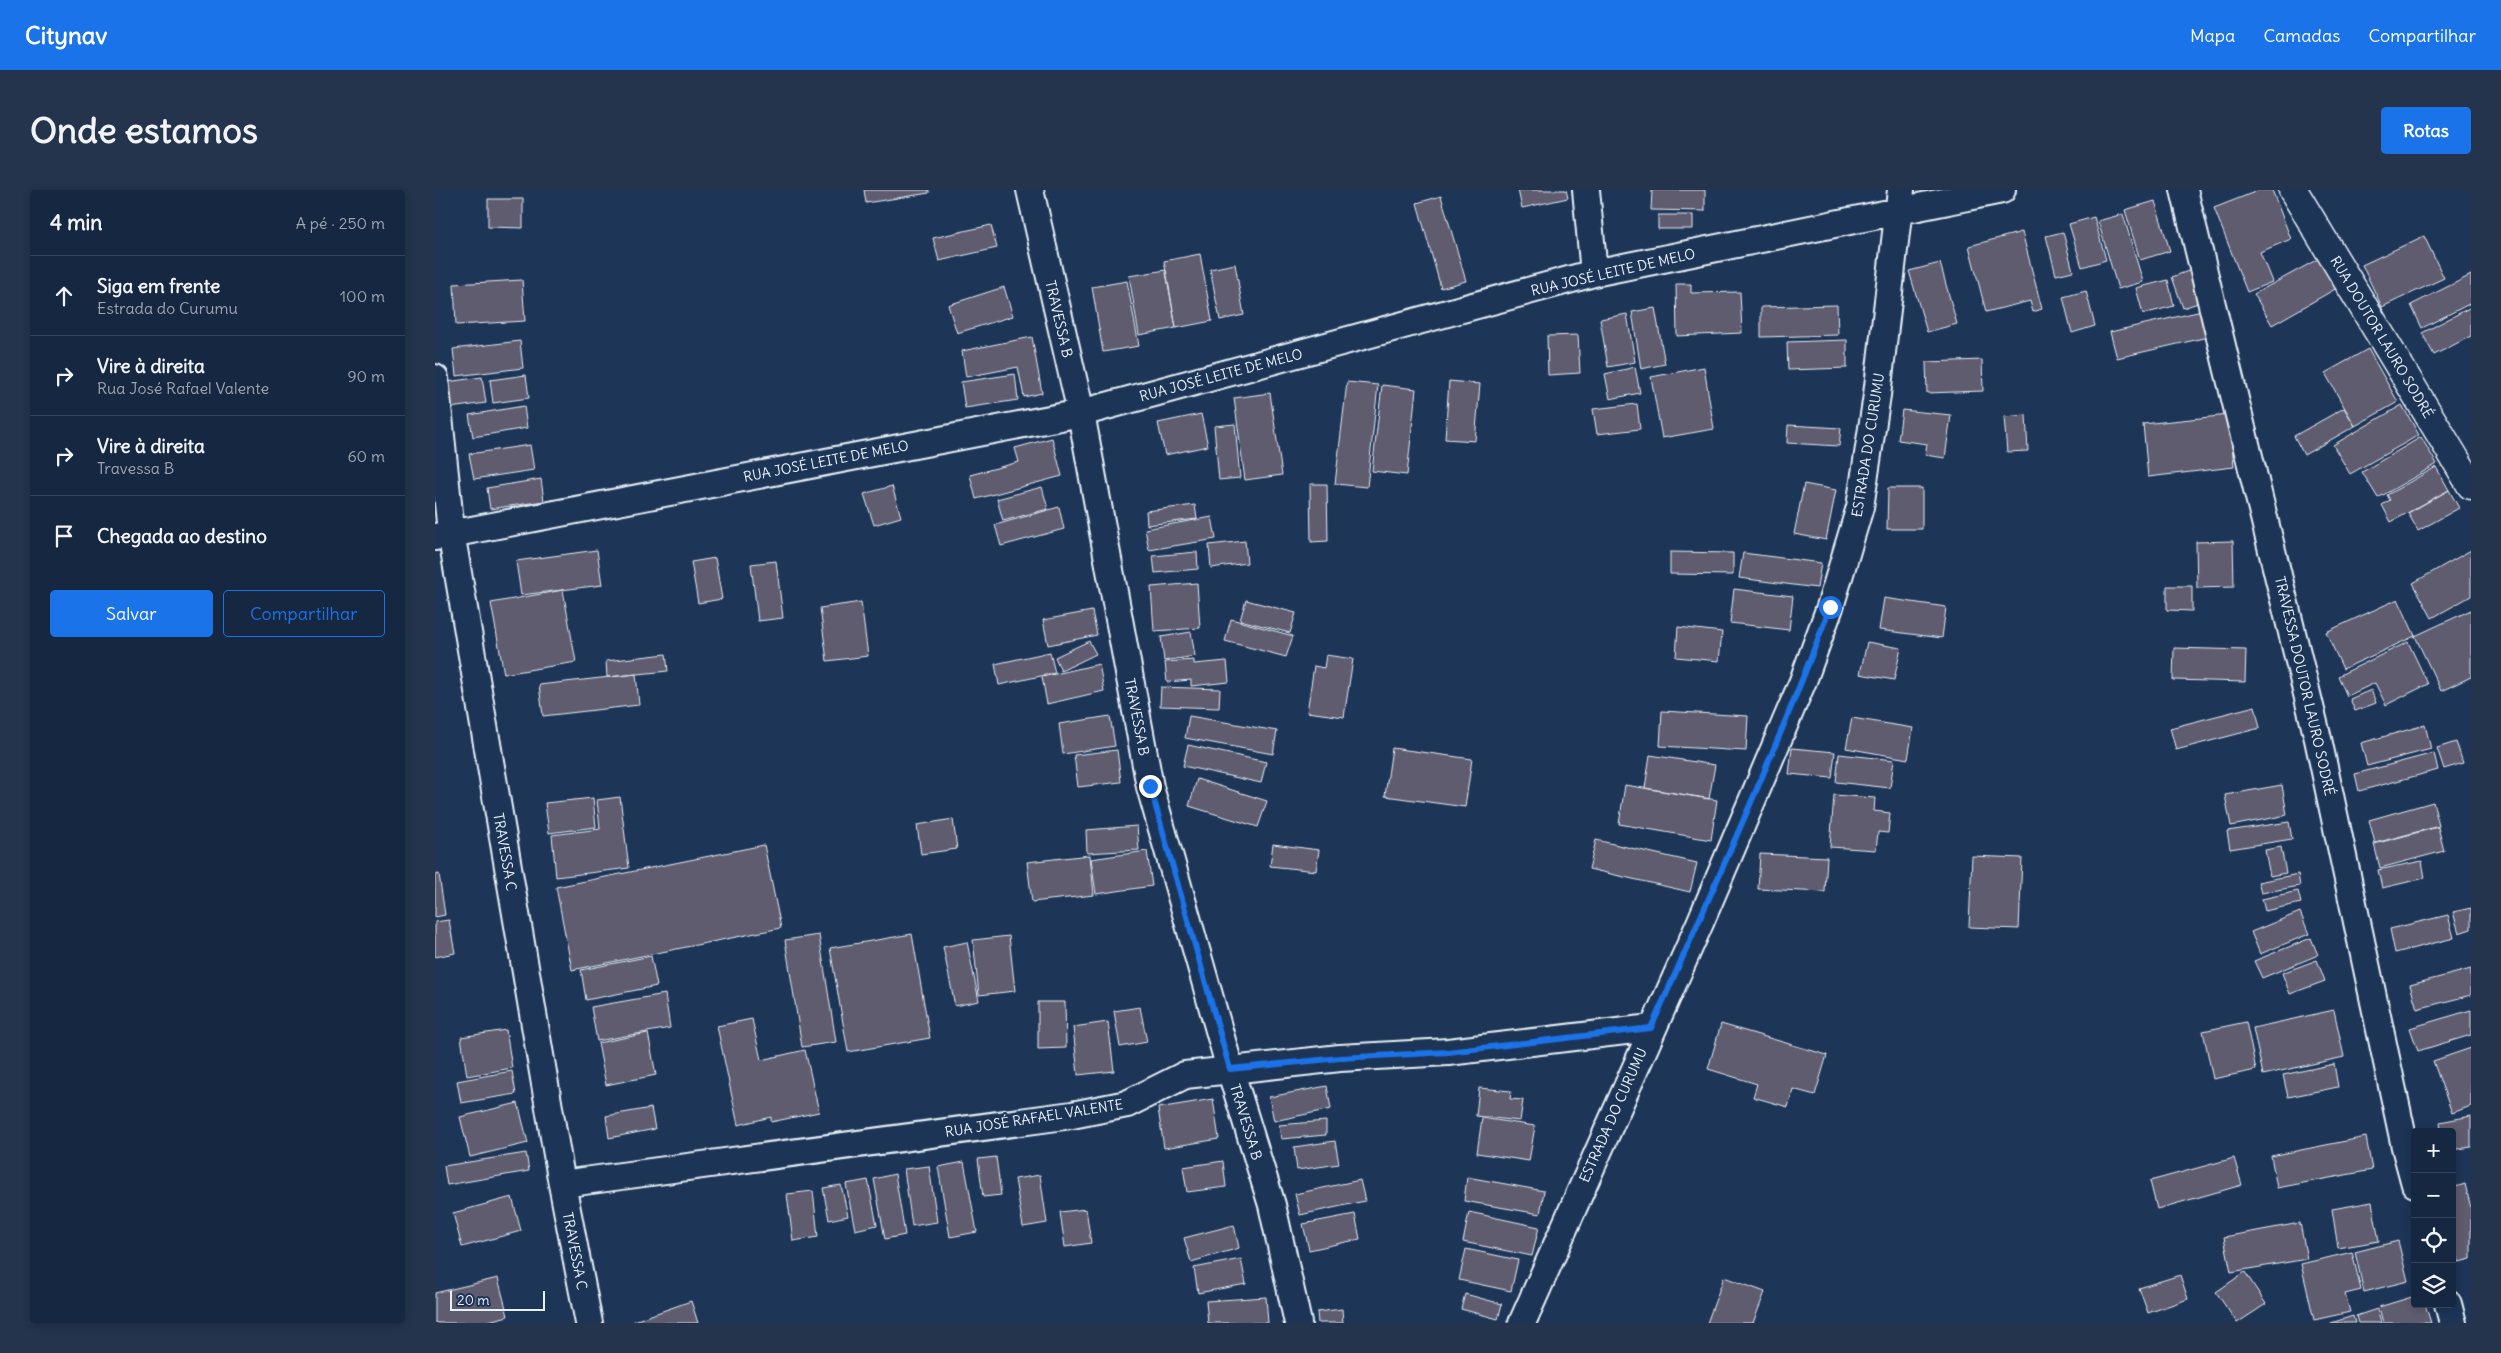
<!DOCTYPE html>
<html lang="pt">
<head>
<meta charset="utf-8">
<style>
  body { margin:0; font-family:Delius,sans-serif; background:#23344c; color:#f1f3f6 }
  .controls { position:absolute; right:15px; bottom:15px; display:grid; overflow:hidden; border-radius:5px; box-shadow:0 2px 8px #0003 }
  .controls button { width:45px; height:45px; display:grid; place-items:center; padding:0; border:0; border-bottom:1px solid #35445a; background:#162841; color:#f1f3f6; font:25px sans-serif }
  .scale { position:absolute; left:15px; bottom:12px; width:95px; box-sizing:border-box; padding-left:5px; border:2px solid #e8f1f8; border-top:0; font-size:14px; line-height:18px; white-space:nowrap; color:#e8f1f8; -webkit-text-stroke:4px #1d3557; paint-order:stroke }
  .stop { position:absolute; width:15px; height:15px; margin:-11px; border:4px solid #1a73e8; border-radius:50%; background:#fff }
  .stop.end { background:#1a73e8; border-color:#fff; box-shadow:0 1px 5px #0008 }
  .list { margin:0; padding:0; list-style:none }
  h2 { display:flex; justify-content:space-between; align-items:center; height:65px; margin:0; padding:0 20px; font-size:21px }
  h2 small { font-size:16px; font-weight:400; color:#9ea6b1 }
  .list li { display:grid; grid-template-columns:32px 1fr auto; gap:15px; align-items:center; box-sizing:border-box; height:80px; padding:0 20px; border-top:1px solid #35445a }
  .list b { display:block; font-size:19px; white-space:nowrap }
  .list p { margin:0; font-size:16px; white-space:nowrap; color:#9ea6b1 }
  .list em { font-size:16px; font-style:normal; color:#9ea6b1 }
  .actions { display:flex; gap:10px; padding:15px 20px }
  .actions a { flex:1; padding:11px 0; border:1px solid #1a73e8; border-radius:5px; text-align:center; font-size:18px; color:#1a73e8 }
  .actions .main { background:#1a73e8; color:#fff }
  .icon { flex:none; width:28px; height:28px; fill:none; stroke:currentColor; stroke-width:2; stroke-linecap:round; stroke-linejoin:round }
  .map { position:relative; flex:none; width:2036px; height:1133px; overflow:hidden; border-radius:5px }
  header { display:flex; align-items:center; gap:30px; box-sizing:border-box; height:70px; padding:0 25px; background:#1a73e8; color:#fff }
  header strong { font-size:24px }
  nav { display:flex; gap:28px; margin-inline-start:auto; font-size:18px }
  .intro { display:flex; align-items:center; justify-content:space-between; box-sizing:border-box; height:120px; padding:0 30px }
  h1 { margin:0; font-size:35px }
  .button { padding:12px 22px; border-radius:5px; background:#1a73e8; color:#fff; font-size:18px; font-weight:700 }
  main { display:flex; gap:30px; padding:0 30px }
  aside { flex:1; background:#162841; border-radius:5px; box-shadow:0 2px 8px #0003 }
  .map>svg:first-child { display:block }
  .building { fill:#605b70; stroke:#e8f1f8 }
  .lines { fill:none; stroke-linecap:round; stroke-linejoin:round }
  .minor-casing { stroke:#e8f1f8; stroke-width:30 }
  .tertiary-casing { stroke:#e8f1f8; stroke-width:31 }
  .minor { stroke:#1d3557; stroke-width:26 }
  .tertiary { stroke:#1d3557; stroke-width:28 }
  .route { stroke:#1a73e8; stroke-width:6 }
  .labels { text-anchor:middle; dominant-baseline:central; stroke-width:4; stroke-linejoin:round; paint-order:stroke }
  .street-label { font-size:14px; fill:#e8f1f8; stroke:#1d3557 }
</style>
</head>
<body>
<header>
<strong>Citynav</strong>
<nav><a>Mapa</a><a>Camadas</a><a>Compartilhar</a></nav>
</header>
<div class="intro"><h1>Onde estamos</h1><a class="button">Rotas</a></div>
<main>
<aside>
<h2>4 min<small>A pé · 250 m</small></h2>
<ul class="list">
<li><svg class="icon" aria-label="ahead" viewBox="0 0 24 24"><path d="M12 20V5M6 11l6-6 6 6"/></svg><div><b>Siga em frente</b><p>Estrada do Curumu</p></div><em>100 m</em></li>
<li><svg class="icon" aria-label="right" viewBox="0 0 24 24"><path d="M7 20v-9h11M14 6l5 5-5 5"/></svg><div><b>Vire à direita</b><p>Rua José Rafael Valente</p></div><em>90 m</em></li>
<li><svg class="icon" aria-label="right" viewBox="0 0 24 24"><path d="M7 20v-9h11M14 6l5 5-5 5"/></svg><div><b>Vire à direita</b><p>Travessa B</p></div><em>60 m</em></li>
<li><svg class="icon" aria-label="arrive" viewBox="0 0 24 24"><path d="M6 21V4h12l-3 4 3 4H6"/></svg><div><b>Chegada ao destino</b></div></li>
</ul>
<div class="actions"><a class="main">Salvar</a><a>Compartilhar</a></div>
</aside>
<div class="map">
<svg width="2036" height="1133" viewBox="0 0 2036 1133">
  <rect width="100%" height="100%" fill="#1d3557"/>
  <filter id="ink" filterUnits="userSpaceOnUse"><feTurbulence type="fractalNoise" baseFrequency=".02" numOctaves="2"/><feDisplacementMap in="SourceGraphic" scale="10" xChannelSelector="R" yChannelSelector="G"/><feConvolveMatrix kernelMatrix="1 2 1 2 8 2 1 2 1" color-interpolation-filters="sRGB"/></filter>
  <g filter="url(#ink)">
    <path class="building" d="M429 0H494V3L431 13Z
      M1083 0H1131L1133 8 1087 18Z
      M1217 0H1270V21L1216 20Z
      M1825 0H1837L1856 49 1825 62 1837 92 1812 102 1779 18Z
      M1006 6 1031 91 1006 98 982 13Z
      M53 9H88V38L53 37Z
      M1720 11 1735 61 1705 70 1690 20Z
      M1688 24 1708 92 1683 99 1663 31Z
      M1223 25H1258V39H1223Z
      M1659 27 1671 70 1647 77 1634 34Z
      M556 35 562 58 504 71 498 48Z
      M1587 42 1607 119 1598 122 1595 111 1551 122 1534 56Z
      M1628 42 1638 81 1621 85 1611 46Z
      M1989 46 2009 88 1947 117 1927 75Z
      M765 64 777 131 741 138 729 71Z
      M1885 68 1902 98 1837 135 1819 104Z
      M1505 73 1522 134 1492 142 1474 81Z
      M800 74 809 125 785 130 775 79Z
      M731 80 741 138 704 145 694 86Z
      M1756 80 1766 112 1748 118 1737 87Z
      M2036 85V113L1987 138 1976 115Z
      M87 90 90 131 21 135 19 94Z
      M1733 90 1739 116 1708 124 1701 98Z
      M692 91 704 156 668 162 657 97Z
      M1241 94H1256V103L1305 102 1307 143 1242 146Z
      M569 97 578 126 522 143 513 115Z
      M1651 101 1660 136 1637 143 1628 107Z
      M1402 115 1403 145 1326 147V117Z
      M2036 117V146L1999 165 1987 143Z
      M1220 118 1230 174 1206 179 1197 122Z
      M1767 121 1773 147 1682 168 1675 142Z
      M1192 124 1200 172 1173 177 1165 129Z
      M1143 145 1145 183 1113 185 1112 146Z
      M597 147 607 203 589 207 583 177 531 187 527 161Z
      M1412 150V178L1353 180 1352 152Z
      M85 151 88 178 21 186 18 159Z
      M1933 159 1963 212 1920 236 1890 183Z
      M1547 170 1548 201 1492 203 1491 172Z
      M1200 177 1205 203 1175 209 1170 184Z
      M1269 177 1279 239 1227 248 1216 187Z
      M580 184 583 210 530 218 526 192Z
      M91 185 94 208 58 213 55 190Z
      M47 187 51 213 15 218 12 192Z
      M1014 191 1045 194 1040 251 1010 249Z
      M912 192 943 195 932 297 900 294Z
      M947 195 981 199 972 285 937 281Z
      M835 203 847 285 810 290 799 208Z
      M1202 214 1205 239 1162 244 1158 219Z
      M1967 215 1984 245 1915 284 1898 255Z
      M89 216 92 238 38 247 34 225Z
      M1909 218 1920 236 1869 265 1859 246Z
      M1467 220 1516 225 1510 268 1490 265 1492 254 1463 250Z
      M766 224 773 256 730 265 723 233Z
      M1591 225 1593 261 1572 262 1569 227Z
      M1794 225 1799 277 1713 287 1708 234Z
      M800 234 805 288 784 290 779 236Z
      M1353 235 1406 238 1404 256 1352 253Z
      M1986 247 2002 274 1943 308 1927 282Z
      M617 248 627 286 541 309 535 285 584 272 580 258Z
      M95 255 99 280 39 289 34 264Z
      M2001 277 2014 300 1956 332 1947 315 1955 310 1952 305Z
      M106 289 109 311 55 319 52 298Z
      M875 294H892L893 351 876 352Z
      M1369 294 1401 300 1391 350 1359 344Z
      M457 296 466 327 439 335 429 304Z
      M607 297 613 319 568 331 562 309Z
      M1453 298H1487V339H1452Z
      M2014 300 2024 318 1983 341 1973 323Z
      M760 315 762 329 712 335 711 321Z
      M624 317 629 339 566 356 560 335Z
      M777 327 781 349 714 360 710 339Z
      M810 351 812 373 776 378 774 355Z
      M1798 351 1799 397 1762 398 1761 352Z
      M162 360 167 395 86 405 81 371Z
      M2036 360V406L1997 428 1978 393Z
      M762 362 763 379 720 383 718 366Z
      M1235 362 1298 363V385L1235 384Z
      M1308 363 1386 373 1382 398 1304 388Z
      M280 368 287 409 263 413 256 372Z
      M341 371 348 428 323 431 316 374Z
      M762 393 765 438 719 441 716 397Z
      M1732 396H1757V421L1732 420Z
      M1299 399 1358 406 1354 440 1295 433Z
      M128 400 141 472 69 484 56 413Z
      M1449 408 1511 417 1507 448 1444 440Z
      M1963 409 1980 446 1908 479 1891 442Z
      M811 410 861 423 855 443 805 430Z
      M426 412 433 466 392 471 385 418Z
      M2036 420V487L2006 501 1980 446Z
      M657 421 662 445 613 455 608 430Z
      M796 429 858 446 851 467 790 451Z
      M1243 437 1287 442 1284 471 1241 467Z
      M756 442 760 466 729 471 726 447Z
      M654 451 661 464 626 481 620 467Z
      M1432 452 1466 458 1459 490 1425 484Z
      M1973 452 1993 494 1951 515 1940 493 1912 506 1903 486Z
      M1739 458 1811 460 1810 492 1738 490Z
      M615 462 620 483 564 495 560 474Z
      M231 464 233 481 172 487 171 471Z
      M891 465 918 469 909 527 872 522 879 476 889 478Z
      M759 470V474L792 471 794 492 756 496V490L732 492 730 472Z
      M664 474 669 501 612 514 607 487Z
      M201 484 204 515 108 526 104 495Z
      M726 497 785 499 784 518 725 516Z
      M1936 500 1941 513 1920 521 1915 509Z
      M1820 516 1825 538 1741 560 1735 538Z
      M1227 521 1313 526 1311 561 1225 556Z
      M675 526 680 556 628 564 624 534Z
      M754 526 842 541 838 564 750 548Z
      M1417 528 1478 538 1473 569 1411 558Z
      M1990 535 1996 559 1932 576 1926 553Z
      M2021 552 2028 573 2009 579 2002 558Z
      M753 555 831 572 826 593 748 576Z
      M957 558 1037 569 1030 617 950 606Z
      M1357 558 1400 562 1397 588 1354 584Z
      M682 560 686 592 643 597 639 565Z
      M1999 563 2003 580 1924 601 1920 584Z
      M1404 564 1459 570 1455 598 1401 592Z
      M1215 565 1280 575 1274 609 1210 598Z
      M762 589 832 611 823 637 754 616Z
      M1190 595 1282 610 1276 650 1184 634Z
      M1847 595 1852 625 1796 636 1790 605Z
      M1399 605 1440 608 1439 621 1455 623 1453 643 1443 642 1441 660 1395 657Z
      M185 607 194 678 121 687 117 645 165 639 162 610Z
      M158 608 161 637 114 643 110 613Z
      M1998 612 2004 636 1940 653 1934 630Z
      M518 629 522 659 486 664 482 635Z
      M1854 632 1857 649 1795 659 1792 641Z
      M702 636 704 660 652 663 651 640Z
      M2003 637 2009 661 1945 678 1939 654Z
      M1161 650 1262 673 1255 702 1154 679Z
      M838 654 884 660 881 681 835 676Z
      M329 655 346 738 137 780 121 697Z
      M1846 657 1851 683 1835 686 1830 660Z
      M712 661 717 696 661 704 656 669Z
      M1325 664 1392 667 1390 702 1323 699Z
      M655 665 659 705 597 712 592 672Z
      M1537 666 1587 668 1584 739 1534 737Z
      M1987 671 1990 688 1947 698 1943 680Z
      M4 684 10 725 0 727V685Z
      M1863 684 1865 696 1826 703 1823 692Z
      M1863 701 1866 713 1830 721 1827 709Z
      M2036 718V739L2024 743 2018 722Z
      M1865 722 1874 744 1825 764 1816 742Z
      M2013 725 2019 748 1960 763 1955 739Z
      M14 730 20 763 0 767V732Z
      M477 744 495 848 413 862 395 758Z
      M384 745 401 852 367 857 350 750Z
      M574 746 580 801 544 805 538 750Z
      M1876 748 1883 765 1827 788 1819 771Z
      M532 752 544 811 520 816 508 757Z
      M216 766 222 796 151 810 146 780Z
      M1882 770 1890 791 1855 804 1847 783Z
      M2036 779V805L1982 819 1975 795Z
      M230 804 235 838 162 851 156 817Z
      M603 812H630L631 858 603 859Z
      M705 817 712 852 685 857 679 821Z
      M1899 820 1909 867 1828 885 1818 838Z
      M2036 820V845L1983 861 1975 838Z
      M317 829 326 870 370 860 384 922 336 932V927L303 935 282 836Z
      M673 832 679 881 643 885 638 837Z
      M1811 832 1821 880 1778 889 1768 841Z
      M1286 834 1392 865 1380 905 1358 899 1353 917 1318 907 1322 894 1273 879Z
      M71 840 77 878 32 886 26 847Z
      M213 843 221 885 171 895 163 853Z
      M2036 858V916L2017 923 1998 871Z
      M1899 874 1903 897 1853 907 1848 885Z
      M77 881 81 904 26 913 22 891Z
      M892 896 896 919 839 931 834 907Z
      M1044 898 1076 901 1075 909 1088 910 1085 931 1041 926Z
      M778 909 784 949 729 958 723 918Z
      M83 913 93 953 35 967 25 927Z
      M216 918 220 939 174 948 171 926Z
      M2036 926V957L2017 960V942H2006L2005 932Z
      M1047 928 1100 936 1094 971 1042 963Z
      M891 931V945L846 949 844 935Z
      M1931 947 1937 980 1842 998 1836 966Z
      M900 951 904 974 862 980 859 957Z
      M91 963 94 981 12 995 9 976Z
      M561 967 566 1005 548 1007 543 969Z
      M1799 968 1807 995 1722 1019 1715 991Z
      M788 971 791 997 752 1002 748 977Z
      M529 972 542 1042 515 1047 503 977Z
      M494 976 502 1032 477 1036 469 979Z
      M460 984 470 1045 450 1049 439 989Z
      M605 985 612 1033 588 1037 580 989Z
      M1032 987 1109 1001 1105 1024 1029 1011Z
      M433 990 442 1035 420 1040 411 994Z
      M925 990 930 1011 865 1025 860 1004Z
      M2030 994 2036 1018V1069L2024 1072 2017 1044V998Z
      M406 995 413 1026 394 1030 388 998Z
      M378 1001 383 1047 358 1051 352 1004Z
      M77 1007 86 1041 27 1057 18 1023Z
      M1937 1012 1944 1051 1903 1058 1897 1019Z
      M651 1019 656 1053 630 1057 625 1022Z
      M1034 1022 1104 1037 1097 1066 1028 1052Z
      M920 1024 925 1049 874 1060 868 1034Z
      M1865 1033 1872 1069 1796 1082 1789 1047Z
      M799 1035 804 1058 756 1072 749 1048Z
      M1963 1051 1973 1091 1929 1102 1920 1062Z
      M1031 1059 1083 1070 1076 1101 1024 1090Z
      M1917 1062 1926 1100 1910 1104 1915 1122 1879 1130 1866 1074Z
      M806 1069 811 1094 763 1103 759 1078Z
      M1810 1082 1831 1114 1802 1133 1781 1102Z
      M1745 1085 1753 1109 1713 1123 1704 1098Z
      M1289 1087 1330 1102 1318 1133H1272Z
      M63 1088 73 1126 46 1133H0V1103Z
      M1030 1104 1067 1114 1063 1129 1026 1119Z
      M1980 1106V1114H1990L1996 1133H1948L1944 1117Z
      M831 1107 833 1133H773L771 1111Z
      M256 1111 263 1133H199V1131Z
      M907 1119 908 1133H883L882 1122Z
      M1942 1119 1946 1133H1923L1921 1126Z
      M1918 1126 1920 1133H1896Z"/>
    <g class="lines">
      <defs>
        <path id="minor" d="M595 0 646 223 715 597 795 879 837 1015 863 1133
          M1151 0 1159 83
          M1749 0 1883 549 1970 957 1980 994
          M0 188 16 342 127 994 154 1133
          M0 347 646 223 1159 83 1567 0
          M127 994 637 925 692 914 750 885 905 868 1013 862 1216 838
          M2013 1114 2018 1133
          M1087 1133 1265 733 1368 491 1395 417 1425 317 1442 205 1466 0"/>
        <path id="tertiary" d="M1858 0 2036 295"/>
      </defs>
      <use href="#minor" class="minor-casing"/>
      <use href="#tertiary" class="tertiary-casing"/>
      <use href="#minor" class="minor"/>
      <use href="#tertiary" class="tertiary"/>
    </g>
  </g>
  <g class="lines" filter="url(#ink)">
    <path class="route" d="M715 596 795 879 905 868 1013 862 1216 838C1278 699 1342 560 1395 417"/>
  </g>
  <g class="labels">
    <g class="street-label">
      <text transform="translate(1178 82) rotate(-13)">RUA JOSÉ LEITE DE MELO</text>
      <text transform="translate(624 129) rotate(77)">TRAVESSA B</text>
      <text transform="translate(1947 147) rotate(59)">RUA DOUTOR LAURO SODRÉ</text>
      <text transform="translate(786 185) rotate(-15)">RUA JOSÉ LEITE DE MELO</text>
      <text transform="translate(1433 255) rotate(-81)">ESTRADA DO CURUMU</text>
      <text transform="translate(391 271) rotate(-11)">RUA JOSÉ LEITE DE MELO</text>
      <text transform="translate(1870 496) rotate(77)">TRAVESSA DOUTOR LAURO SODRÉ</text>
      <text transform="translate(702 527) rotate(79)">TRAVESSA B</text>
      <text transform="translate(70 662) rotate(80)">TRAVESSA C</text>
      <text transform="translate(1178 925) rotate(-66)">ESTRADA DO CURUMU</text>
      <text transform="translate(599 928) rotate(-9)">RUA JOSÉ RAFAEL VALENTE</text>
      <text transform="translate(811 932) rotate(73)">TRAVESSA B</text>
      <text transform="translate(140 1061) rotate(79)">TRAVESSA C</text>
    </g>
  </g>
</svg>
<div class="controls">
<button>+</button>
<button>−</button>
<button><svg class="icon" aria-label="locate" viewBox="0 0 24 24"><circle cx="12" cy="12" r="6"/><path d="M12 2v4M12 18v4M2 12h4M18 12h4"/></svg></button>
<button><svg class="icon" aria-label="layers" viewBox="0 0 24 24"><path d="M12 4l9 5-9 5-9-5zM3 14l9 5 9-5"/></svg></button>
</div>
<div class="scale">20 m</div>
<div class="stop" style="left:1395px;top:417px"></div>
<div class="stop end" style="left:715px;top:596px"></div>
</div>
</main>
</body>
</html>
